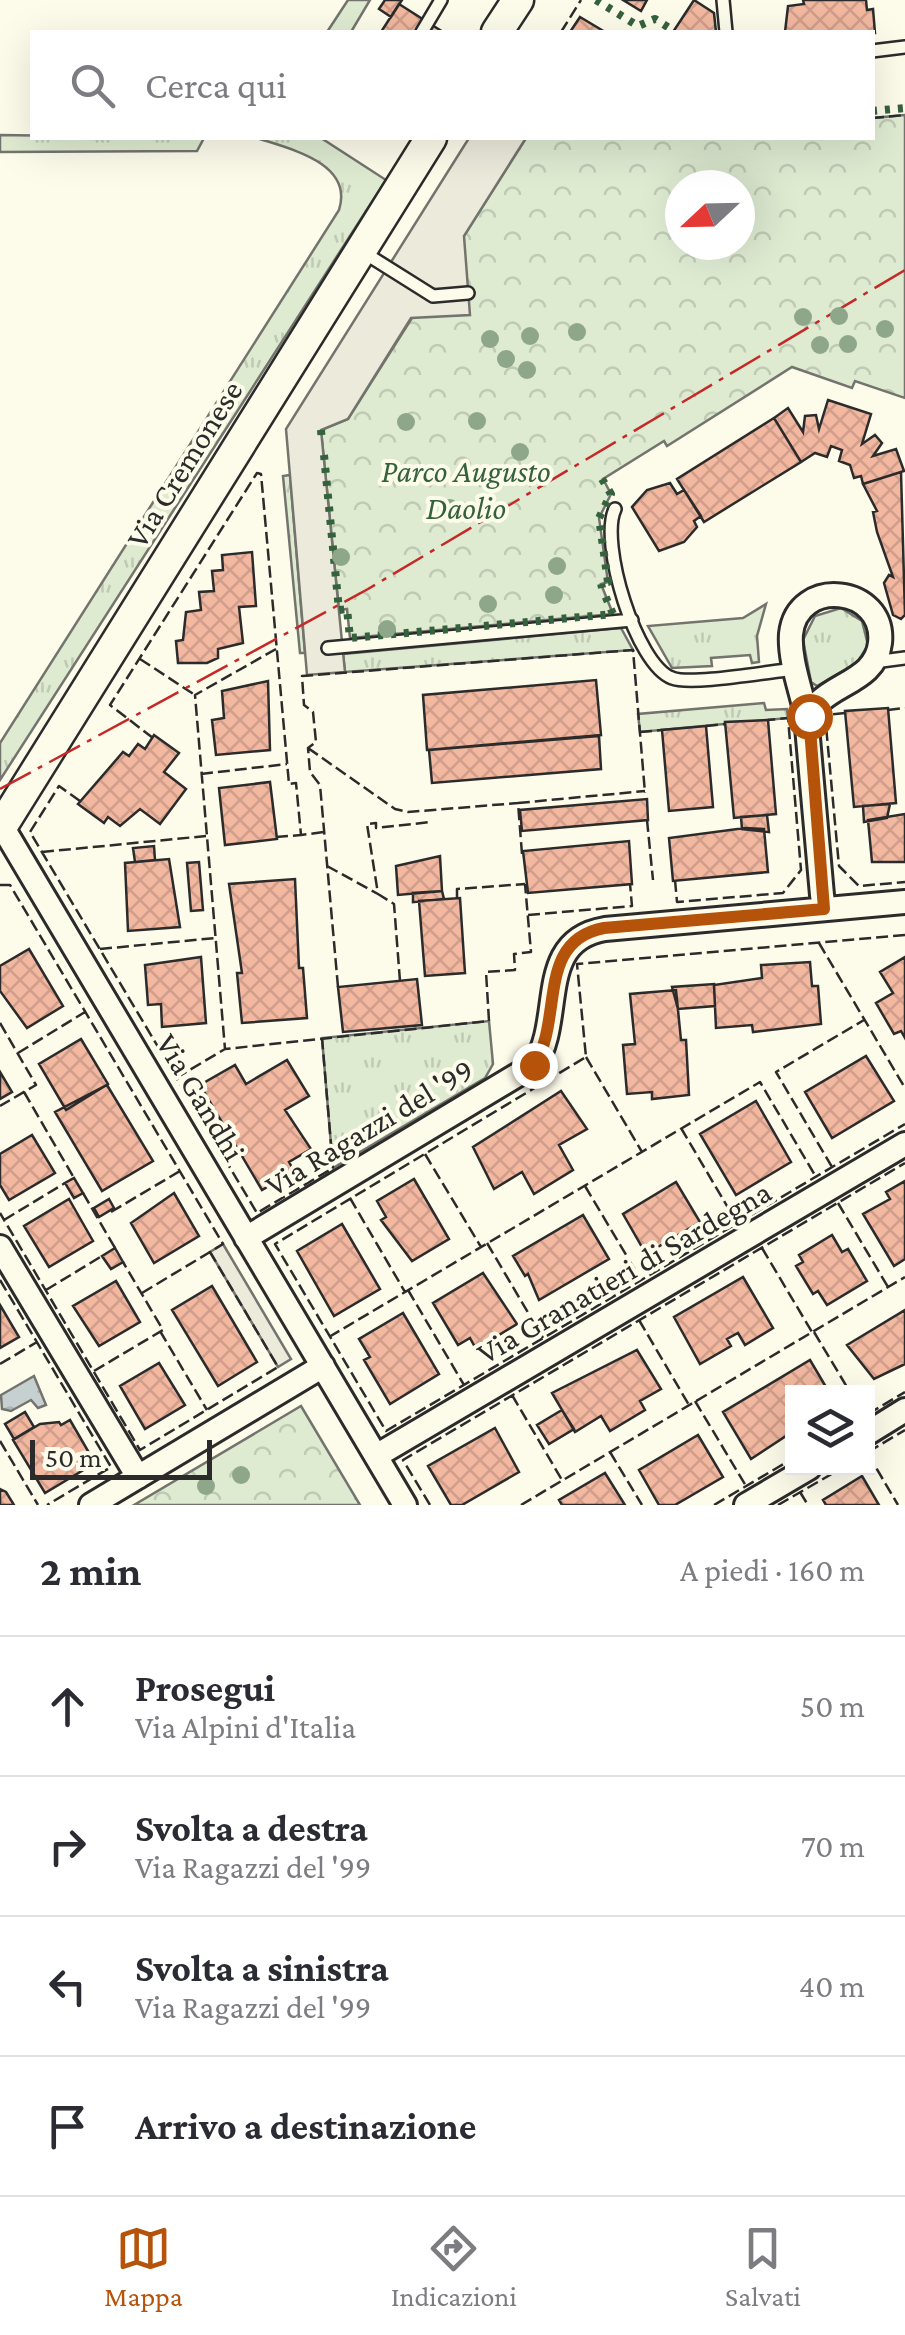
<!DOCTYPE html>
<html lang="it">
<head>
<meta charset="utf-8">
<style>
  body { margin:0; font-family:"Crimson Pro",serif; background:#f2f2f3; color:#2b2b33 }
  .controls { position:absolute; right:30px; bottom:30px; display:grid; overflow:hidden; border-radius:0px; box-shadow:0 10px 40px #0002 }
  .controls button { width:90px; height:90px; display:grid; place-items:center; padding:0; border:0; border-bottom:2px solid #e1e1e2; background:#fff; color:#2b2b33; font:50px sans-serif }
  .compass { position:absolute; left:665px; top:170px; width:90px; height:90px; border-radius:50%; background:#fff; box-shadow:0 10px 40px #0002; rotate:248deg }
  .scale { position:absolute; left:30px; bottom:25px; width:182px; box-sizing:border-box; padding-left:10px; border:5px solid #2b2b2b; border-top:0; font-size:28px; line-height:35px; white-space:nowrap; color:#2b2b2b; -webkit-text-stroke:8px #fdfbea; paint-order:stroke }
  .stop { position:absolute; width:30px; height:30px; margin:-22px; border:8px solid #b45309; border-radius:50%; background:#fff }
  .stop.end { background:#b45309; border-color:#fff; box-shadow:0 2px 10px #0008 }
  .list { margin:0; padding:0; list-style:none }
  h2 { display:flex; justify-content:space-between; align-items:center; height:130px; margin:0; padding:0 40px; font-size:42px }
  h2 small { font-size:32px; font-weight:400; color:#7c7c81 }
  .list li { display:grid; grid-template-columns:65px 1fr auto; gap:30px; align-items:center; box-sizing:border-box; height:140px; padding:0 40px; border-top:2px solid #e1e1e2 }
  .list b { display:block; font-size:38px; white-space:nowrap }
  .list p { margin:0; font-size:32px; white-space:nowrap; color:#7c7c81 }
  .list em { font-size:32px; font-style:normal; color:#7c7c81 }
  .icon { flex:none; width:55px; height:55px; fill:none; stroke:currentColor; stroke-width:2; stroke-linecap:round; stroke-linejoin:round }
  .map { position:relative; flex:none; width:905px; height:1505px; overflow:hidden }
  .search { position:absolute; background:#fff; box-shadow:0 10px 40px #0002; left:30px; right:30px; top:30px; height:110px; display:flex; align-items:center; gap:25px; box-sizing:border-box; padding:0 35px; border-radius:0px; color:#7c7c81; font-size:38px }
  .sheet { height:690px; background:#fff }
  nav { display:flex; justify-content:space-around; align-items:center; box-sizing:border-box; height:140px; border-top:2px solid #e1e1e2; background:#fff; font-size:28px; color:#7c7c81 }
  nav a { display:grid; justify-items:center; gap:5px }
  nav .on { color:#b45309 }
  .map>svg:first-child { display:block }
  .grass { fill:url(#grass-tufts); stroke:#74746e; stroke-width:2.5 }
  .park { fill:url(#park-crowns); stroke:#74746e; stroke-width:2.5; fill-rule:evenodd }
  .parking { fill:#eceadb; stroke:#74746e; stroke-width:2.5 }
  .water { fill:url(#water-ripples); stroke:#74746e; stroke-width:2.5 }
  .building { fill:url(#building-cross-hatch); stroke:#2b2b2b; stroke-width:2.5 }
  .lines { fill:none; stroke-linecap:round; stroke-linejoin:round }
  .lane-casing { stroke:#2b2b2b; stroke-width:16 }
  .street-casing { stroke:#2b2b2b; stroke-width:28 }
  .secondary-casing { stroke:#2b2b2b; stroke-width:35 }
  .lane { stroke:#fdfbea; stroke-width:11 }
  .street { stroke:#fdfbea; stroke-width:22 }
  .secondary { stroke:#fdfbea; stroke-width:30 }
  .hedge { stroke:#34623c; stroke-width:8; stroke-dasharray:5 8; stroke-linecap:butt }
  .fence { stroke:#2b2b2b; stroke-width:2.5; stroke-dasharray:12 5; stroke-linecap:butt }
  .power { stroke:#c62828; stroke-width:2.5; stroke-dasharray:35 8 5 8; stroke-linecap:butt }
  .tree { fill:#8ea78a }
  .route { stroke:#b45309; stroke-width:12 }
  .labels { text-anchor:middle; dominant-baseline:central; stroke-width:8; stroke-linejoin:round; paint-order:stroke }
  .street-label { font-size:32px; fill:#2b2b2b; stroke:#fdfbea }
  .park-label { font-size:32px; font-style:italic; fill:#34623c; stroke:#fdfbea }
</style>
</head>
<body>
<div class="map">
<svg width="905" height="1505" viewBox="0 0 905 1505">
  <defs>
    <pattern id="grass-tufts" width="24" height="20" patternUnits="userSpaceOnUse" patternTransform="scale(2.5)"><rect width="24" height="20" fill="#deebd1"/><path d="M3 7l-1-3M5 7V3M7 7l1-3M15 17l-1-3M17 17v-4M19 17l1-3" fill="none" stroke="#bfcab4"/></pattern>
    <pattern id="park-crowns" width="20" height="18" patternUnits="userSpaceOnUse" patternTransform="scale(2.5)"><rect width="20" height="18" fill="#deebd1"/><path d="M2 6a3 3 0 1 1 6 0M12 15a3 3 0 1 1 6 0" fill="none" stroke="#bfcab4"/></pattern>
    <pattern id="water-ripples" width="26" height="14" patternUnits="userSpaceOnUse" patternTransform="scale(2.5)"><rect width="26" height="14" fill="#c7d0d0"/><path d="M2 4q2-2 4 0t4 0M15 11q2-2 4 0t4 0" fill="none" stroke="#abb3b3"/></pattern>
    <pattern id="building-cross-hatch" width="8" height="8" patternUnits="userSpaceOnUse" patternTransform="scale(2.5)"><rect width="8" height="8" fill="#f2b8a0"/><path d="M0 0l8 8M0 8l8-8" fill="none" stroke="#d09e8a"/></pattern>
  </defs>
  <rect width="100%" height="100%" fill="#fdfbea"/>
  <path class="grass" d="M348 0H370L351 32H327Z
    M0 135 204 138 197 151 0 152Z
    M257 138H321L386 180 0 780V743L339 210C354 163 290 149 257 138Z
    M290 475 305 653H300L283 476Z
    M766 604 757 636 759 662 752 663 750 655 711 658 712 666 672 668 648 626 743 618Z
    M841 608 862 621 868 645 857 663 817 686 811 682 803 640 815 616Z
    M621 628 633 650 345 672 343 654Z
    M764 703 766 710 787 709 788 718 640 732 638 714Z
    M489 1021 493 1064 485 1078 333 1168 322 1038Z"/>
  <path class="park" d="M905 115V398L855 381 852 388 792 367 667 446 664 441 603 479 611 494 599 518 608 582 601 584 613 614 350 638 347 609 339 610 321 430 348 419 526 138H872L873 118ZM680 185H740V245H680Z
    M301 1406 360 1505H134Z"/>
  <path class="parking" d="M469 138H526L464 236 470 315 411 318 348 419 321 430 345 672 307 675 286 429Z
    M223 1244 291 1359 278 1367 210 1252Z"/>
  <path class="water" d="M34 1376 46 1405 38 1408 31 1400 11 1411 2 1409 1 1395Z"/>
  <path class="building" d="M385 0H402L391 17 379 9Z
    M623 0H647L641 11Z
    M694 0 714 13 716 32H673Z
    M803 0H866L867 10 873 9 875 33 785 32 788 6 804 4Z
    M399 4 443 32H381Z
    M580 17 605 32H570Z
    M828 400 871 414 862 444 875 435 882 443 873 456 896 449 904 471 863 484 861 476 854 478 850 465 839 461 842 450 831 446 827 457 815 453 801 462 774 418 788 408 803 432 805 416 816 415 819 429Z
    M774 418 801 462 704 522 677 479Z
    M901 472 905 615 901 619 893 615 884 583 889 575 893 577 877 532 873 512 877 511 863 484Z
    M670 483 677 494 684 490 701 516 694 521 697 527 684 542 659 551 632 507 647 490Z
    M252 552 256 606 239 607 243 643 218 649V658L207 663H178L176 641 183 640 186 612 201 610 199 592 214 591 212 571 223 570 222 555Z
    M596 680 601 735 427 750 423 695Z
    M268 681 270 750 216 755 212 720 224 718 222 691Z
    M888 708 896 803 854 807 845 711Z
    M768 720 776 814 734 818 725 722Z
    M706 726 713 807 669 811 662 730Z
    M154 735 179 753 164 772 186 789 160 824 140 809 120 826 108 817 104 823 78 804 123 752 129 756 138 744 145 749Z
    M599 736 601 769 432 783 429 750Z
    M270 782 277 839 225 845 219 788Z
    M647 799 648 820 522 831 520 810Z
    M890 804 887 818 864 822 863 806Z
    M905 814V862H872L868 820Z
    M767 815 769 832 742 829 741 817Z
    M745 828 764 829 768 872 673 881 669 838Z
    M629 841 632 884 528 893 523 851Z
    M154 846 155 860 135 862 133 848Z
    M440 856 442 891 398 895 396 866Z
    M169 859 180 927 128 931 125 863Z
    M199 862 203 910 191 911 187 863Z
    M295 879 299 968H303L307 1018 242 1023 237 973H242L229 884Z
    M442 891 444 899 413 902V893Z
    M460 898 465 973 425 976 419 901Z
    M29 949 63 1006 27 1028 0 991V966Z
    M201 957 206 1023 162 1027 161 1004 148 1005 145 965Z
    M905 957V1038L901 1031 894 1034 876 1003 893 993 880 972Z
    M810 962 812 986H818L821 1024 753 1032 752 1025 716 1028 714 985 762 978 761 965Z
    M417 979 422 1025 343 1032 338 987Z
    M714 984 715 1006 678 1009 672 987Z
    M676 990 681 1040H686L689 1095 652 1099V1092L627 1094 623 1045 635 1044 630 994Z
    M81 1039 108 1084 66 1110 39 1064Z
    M866 1056 894 1101 832 1138 805 1092Z
    M287 1060 309 1096 285 1110 311 1149 289 1162 294 1171 262 1190 200 1085 235 1065 246 1084Z
    M0 1072 12 1092 0 1099Z
    M107 1085 153 1161 102 1191 55 1112Z
    M561 1091 587 1129 559 1145 573 1170 534 1194 522 1172 494 1189 473 1147Z
    M756 1101 791 1162 736 1195 700 1134Z
    M32 1135 55 1173 9 1200 0 1185V1154Z
    M74 1178 83 1193 74 1198 65 1183Z
    M414 1179 449 1239 412 1261 381 1220 386 1217 377 1201Z
    M905 1181V1259L894 1266 863 1214 890 1199 886 1192Z
    M676 1182 700 1222 646 1254 623 1214Z
    M174 1193 199 1236 154 1263 131 1223Z
    M69 1199 93 1241 49 1267 24 1226Z
    M109 1199 114 1208 99 1217 94 1208Z
    M583 1215 609 1259 539 1300 528 1274 525 1276 513 1256Z
    M342 1224 380 1289 334 1316 297 1251Z
    M832 1235 842 1252 848 1249 867 1281 827 1305 818 1291 813 1294 796 1266 803 1262 799 1255Z
    M115 1248 123 1262 111 1269 102 1256Z
    M483 1273 517 1324 476 1349 470 1338 458 1345 433 1303Z
    M743 1277 773 1328 745 1345 738 1333 727 1339 731 1346 700 1364 674 1317Z
    M116 1281 140 1322 99 1346 73 1306Z
    M212 1286 257 1362 218 1386 172 1310Z
    M0 1305 19 1337 0 1348Z
    M905 1310V1364L874 1379 847 1345Z
    M403 1313 439 1374 390 1404 364 1360 370 1357 359 1339Z
    M637 1350 661 1389 640 1401 645 1410 610 1431 601 1416 575 1432 552 1393Z
    M810 1360 829 1392H792V1432L751 1459 723 1412Z
    M159 1363 185 1405 145 1429 120 1386Z
    M562 1410 574 1429 549 1444 537 1425Z
    M25 1412 34 1427 14 1439 5 1424Z
    M70 1420 95 1463 45 1493 13 1440 40 1424 59 1422 61 1425Z
    M495 1428 519 1472 462 1505H451L428 1466Z
    M698 1435 723 1477 675 1505H659L639 1470Z
    M605 1473 625 1505H562L559 1500Z
    M862 1476 879 1505H826L823 1500Z
    M0 1489 6 1492 14 1505H0Z"/>
  <g class="lines">
    <defs>
      <path id="lane" d="M723 0 726 32
        M422 32 441 0
        M872 51 905 47
        M363 252 433 296 468 293
        M615 509C599 542 636 665 672 678 691 686 771 671 796 669
        M328 648 632 620
        M874 662 905 658"/>
      <path id="street" d="M807 727C812 682 875 689 880 643 886 586 797 576 791 634 789 661 802 692 807 719V727L822 895 824 909
        M2 826 405 1505
        M246 1238 534 1065C565 1020 534 941 605 929L905 902
        M0 1247 138 1477
        M868 1433 905 1410
        M376 1456 905 1144
        M91 1505 323 1366
        M746 1505 809 1468"/>
      <path id="secondary" d="M497 32 518 0
        M0 829 431 138"/>
    </defs>
    <use href="#lane" class="lane-casing"/>
    <use href="#street" class="street-casing"/>
    <use href="#secondary" class="secondary-casing"/>
    <use href="#lane" class="lane"/>
    <use href="#street" class="street"/>
    <use href="#secondary" class="secondary"/>
    <path class="hedge" d="M596 0 638 26 655 19 674 31
      M872 111 905 108
      M321 430 322 442
      M324 455 339 610 347 609 350 638 472 627
      M602 479 611 494 599 518 608 582 601 583 602 588
      M484 626 613 614 604 593"/>
    <path class="fence" d="M561 32 581 0
      M872 118 905 115
      M644 138H671
      M276 649 195 695 225 1049 489 1021 486 972 515 970 514 954 531 952 525 884
      M140 659 195 695
      M888 710 905 708
      M845 713 825 715 839 866 859 886 905 882
      M706 726 726 724
      M640 732 662 730
      M153 738 110 705 257 473 261 474 289 784 296 783 301 835 324 832
      M308 748 395 809 408 812 518 803
      M201 774 287 764
      M80 801 59 786 30 832 257 1213 333 1168 322 1038
      M647 820 653 880
      M276 837 301 835
      M42 852 206 836
      M522 854 518 803 645 791
      M327 866 378 894
      M675 880 677 902 783 893 801 870 788 718 768 720
      M0 885H10L223 1244 210 1252 278 1367 140 1450 0 1213
      M457 898V889L525 884
      M528 915 632 906 630 884
      M905 935 577 964 586 1057 275 1244 386 1431 905 1124
      M819 943 905 1088
      M100 949 215 938
      M400 981 394 904 378 894 367 824 376 823V828L431 822
      M338 987 320 785 310 772 308 748 316 742 313 712 304 705 302 676 633 650 645 793
      M0 1023 36 1085 0 1106
      M18 1053 85 1012
      M586 1057 642 1152
      M176 1078 225 1049
      M24 1092 74 1178
      M681 1128 737 1223
      M425 1154 481 1247
      M832 1167 776 1072 864 1020
      M585 1186 641 1280
      M83 1193 115 1248
      M350 1198 405 1292
      M838 1203 888 1287
      M111 1212 180 1171
      M4 1220 65 1183
      M487 1243 543 1338
      M762 1248 812 1332
      M0 1280 111 1467 47 1505
      M46 1290 102 1256
      M408 1290 464 1385
      M142 1293 210 1252
      M639 1320 689 1405
      M160 1331 207 1410
      M814 1332 850 1392
      M329 1337 760 1082 816 1177
      M0 1364 37 1342
      M94 1371 163 1330 123 1262
      M512 1395 562 1480
      M695 1401 746 1486
      M868 1414 905 1392
      M0 1441 38 1505
      M610 1452 642 1505
      M868 1452 905 1430
      M868 1454 898 1505
      M800 1492 808 1505
      M430 1505 403 1460 905 1163
      M521 1505 905 1277
      M714 1505 792 1459
      M778 1505 842 1468"/>
    <path class="power" d="M0 789 368 589 905 270"/>
  </g>
  <g class="tree">
    <circle cx="839" cy="316" r="9"/>
    <circle cx="803" cy="317" r="9"/>
    <circle cx="885" cy="329" r="9"/>
    <circle cx="577" cy="332" r="9"/>
    <circle cx="530" cy="336" r="9"/>
    <circle cx="490" cy="339" r="9"/>
    <circle cx="848" cy="344" r="9"/>
    <circle cx="820" cy="345" r="9"/>
    <circle cx="506" cy="359" r="9"/>
    <circle cx="527" cy="370" r="9"/>
    <circle cx="477" cy="421" r="9"/>
    <circle cx="406" cy="422" r="9"/>
    <circle cx="520" cy="452" r="9"/>
    <circle cx="482" cy="477" r="9"/>
    <circle cx="450" cy="508" r="9"/>
    <circle cx="341" cy="557" r="9"/>
    <circle cx="557" cy="566" r="9"/>
    <circle cx="554" cy="595" r="9"/>
    <circle cx="488" cy="604" r="9"/>
    <circle cx="387" cy="629" r="9"/>
    <circle cx="241" cy="1475" r="9"/>
    <circle cx="206" cy="1486" r="9"/>
  </g>
  <g class="lines">
    <path class="route" d="M534 1065C564 1020 535 941 604 928L824 909 809 716"/>
  </g>
  <g class="labels">
    <g class="street-label">
      <text transform="translate(184 464) rotate(-58)">Via Cremonese</text>
      <text transform="translate(201 1097) rotate(59)">Via Gandhi</text>
      <text transform="translate(369 1127) rotate(-31)">Via Ragazzi del '99</text>
      <text transform="translate(624 1272) rotate(-30)">Via Granatieri di Sardegna</text>
    </g>
    <g class="park-label">
      <text x="466" y="471">Parco Augusto<tspan x="466" dy="37">Daolio</tspan></text>
    </g>
  </g>
</svg>
<div class="controls">
<button><svg class="icon" aria-label="layers" viewBox="0 0 24 24"><path d="M12 4l9 5-9 5-9-5zM3 14l9 5 9-5"/></svg></button>
</div>
<svg class="compass" viewBox="-18 -18 36 36"><path d="M0-13l5 13h-10z" fill="#e53935"/><path d="M0 13l5-13h-10z" fill="#7c7c81"/></svg>
<div class="scale">50 m</div>
<div class="stop" style="left:809px;top:716px"></div>
<div class="stop end" style="left:534px;top:1065px"></div>
<div class="search"><svg class="icon" aria-label="search" viewBox="0 0 24 24"><circle cx="10" cy="10" r="6"/><path d="M15 15l6 6"/></svg>Cerca qui</div>
</div>
<section class="sheet">
<h2>2 min<small>A piedi · 160 m</small></h2>
<ul class="list">
<li><svg class="icon" aria-label="ahead" viewBox="0 0 24 24"><path d="M12 20V5M6 11l6-6 6 6"/></svg><div><b>Prosegui</b><p>Via Alpini d'Italia</p></div><em>50 m</em></li>
<li><svg class="icon" aria-label="right" viewBox="0 0 24 24"><path d="M7 20v-9h11M14 6l5 5-5 5"/></svg><div><b>Svolta a destra</b><p>Via Ragazzi del '99</p></div><em>70 m</em></li>
<li><svg class="icon" aria-label="left" viewBox="0 0 24 24"><path d="M17 20v-9H6M10 6l-5 5 5 5"/></svg><div><b>Svolta a sinistra</b><p>Via Ragazzi del '99</p></div><em>40 m</em></li>
<li><svg class="icon" aria-label="arrive" viewBox="0 0 24 24"><path d="M6 21V4h12l-3 4 3 4H6"/></svg><div><b>Arrivo a destinazione</b></div></li>
</ul>
</section>
<nav>
<a class="on"><svg class="icon" aria-label="map" viewBox="0 0 24 24"><path d="M3 6l6-2 6 2 6-2v14l-6 2-6-2-6 2zM9 4v14M15 6v14"/></svg>Mappa</a>
<a><svg class="icon" aria-label="directions" viewBox="0 0 24 24"><path d="M12 3l9 9-9 9-9-9zM9 14v-3h6M13 9l2 2-2 2"/></svg>Indicazioni</a>
<a><svg class="icon" aria-label="saved" viewBox="0 0 24 24"><path d="M7 4h10v16l-5-4-5 4z"/></svg>Salvati</a>
</nav>
</body>
</html>
